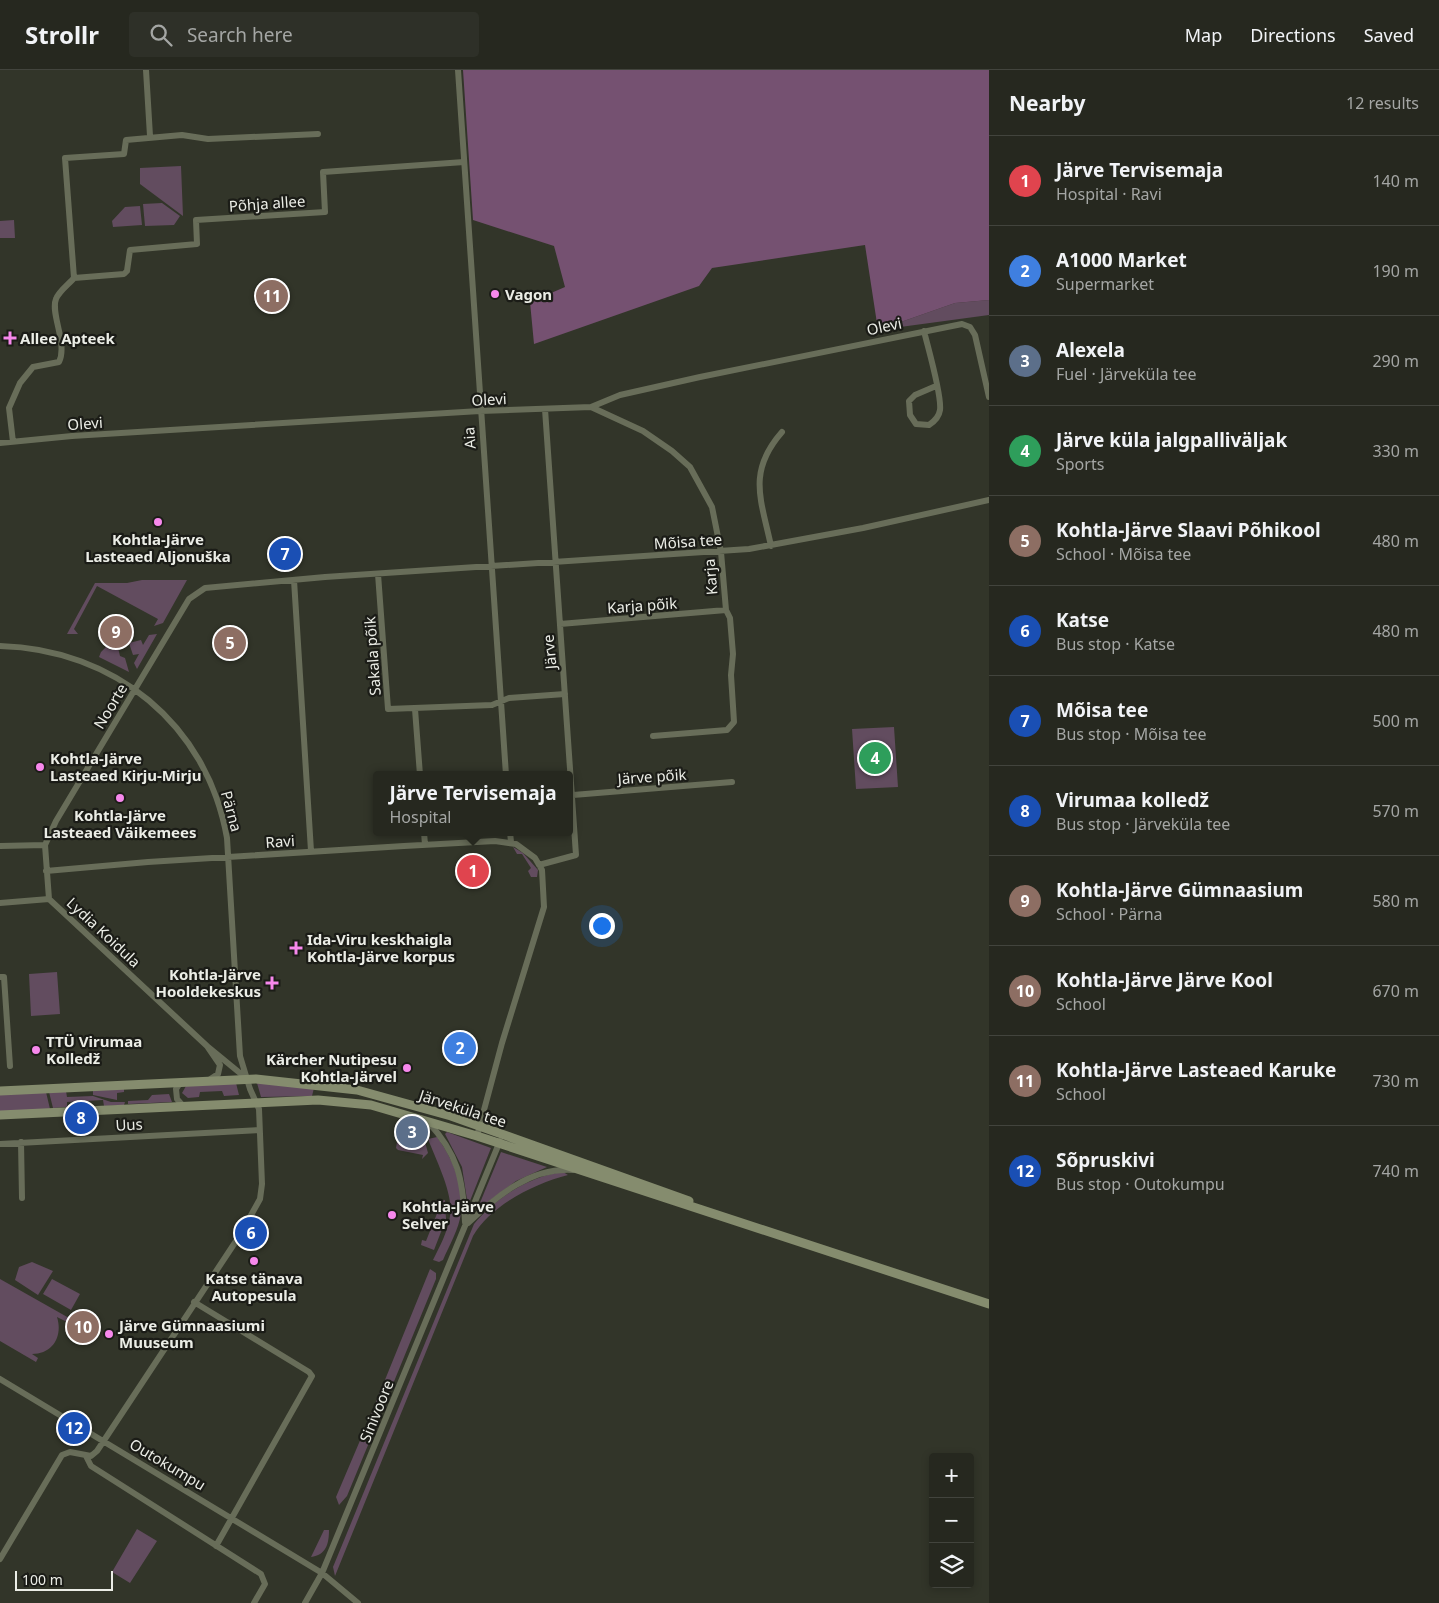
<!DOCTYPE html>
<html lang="en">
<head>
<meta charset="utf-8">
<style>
  body { margin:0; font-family:"Noto Sans",sans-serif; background:#2e3028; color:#f1f3f6 }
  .controls { position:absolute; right:15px; bottom:15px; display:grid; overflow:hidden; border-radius:5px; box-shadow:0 2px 8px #0003 }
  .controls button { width:45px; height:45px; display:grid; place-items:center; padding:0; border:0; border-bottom:1px solid #42443d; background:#26281f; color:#f1f3f6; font:25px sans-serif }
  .scale { position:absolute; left:15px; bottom:12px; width:98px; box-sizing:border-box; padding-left:5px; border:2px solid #ebede6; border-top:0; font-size:14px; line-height:18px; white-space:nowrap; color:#ebede6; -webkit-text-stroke:4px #1b1c17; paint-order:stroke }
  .you { position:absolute; left:601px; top:855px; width:18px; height:18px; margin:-12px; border:4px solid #fff; border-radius:50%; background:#1a73e8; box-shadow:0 0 0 8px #1a73e833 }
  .badge { display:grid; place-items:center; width:32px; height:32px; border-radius:50%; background:#d93025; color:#fff; font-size:16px; font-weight:700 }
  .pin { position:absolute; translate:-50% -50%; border:2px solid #fff; box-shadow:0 1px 5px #0006 }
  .popup { position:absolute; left:373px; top:701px; width:200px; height:65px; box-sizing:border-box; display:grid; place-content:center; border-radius:5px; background:#26281f; filter:drop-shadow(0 1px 4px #0005); font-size:16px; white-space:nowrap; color:#a4a6a4 }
  .popup b { font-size:19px; color:#f1f3f6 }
  .popup::after { content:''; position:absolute; left:50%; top:100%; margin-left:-10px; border:10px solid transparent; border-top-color:#26281f }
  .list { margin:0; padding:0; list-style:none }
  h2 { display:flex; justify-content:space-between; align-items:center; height:65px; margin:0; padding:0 20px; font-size:21px }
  h2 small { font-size:16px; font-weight:400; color:#a4a6a4 }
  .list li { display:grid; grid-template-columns:32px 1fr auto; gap:15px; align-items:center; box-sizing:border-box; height:90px; padding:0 20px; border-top:1px solid #42443d }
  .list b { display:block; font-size:19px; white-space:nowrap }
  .list p { margin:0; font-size:16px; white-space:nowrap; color:#a4a6a4 }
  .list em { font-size:16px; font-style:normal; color:#a4a6a4 }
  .icon { flex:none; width:28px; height:28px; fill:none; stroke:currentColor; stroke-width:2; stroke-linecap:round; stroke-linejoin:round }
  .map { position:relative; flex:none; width:989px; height:1533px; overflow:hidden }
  header { display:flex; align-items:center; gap:30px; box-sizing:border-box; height:70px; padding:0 25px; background:#26281f; border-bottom:1px solid #42443d }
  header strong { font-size:24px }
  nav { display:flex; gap:28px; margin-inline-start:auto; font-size:18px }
  .search { width:350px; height:45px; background:#2e3028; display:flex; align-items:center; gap:12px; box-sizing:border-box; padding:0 18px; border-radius:5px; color:#a4a6a4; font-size:19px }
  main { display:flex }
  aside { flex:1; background:#26281f }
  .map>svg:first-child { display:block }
  .green { fill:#624c5f }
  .forest { fill:#755171 }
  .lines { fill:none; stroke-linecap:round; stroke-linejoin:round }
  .minor { stroke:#686d59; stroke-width:6 }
  .secondary { stroke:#858c6e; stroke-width:9 }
  .poi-dot { fill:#f788ec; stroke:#1b1c17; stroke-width:2 }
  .labels { text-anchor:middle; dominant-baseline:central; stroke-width:4.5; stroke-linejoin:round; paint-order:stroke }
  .street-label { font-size:15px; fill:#ebede6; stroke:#1b1c17 }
  .poi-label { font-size:15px; font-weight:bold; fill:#ebede6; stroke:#1b1c17; text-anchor:start }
</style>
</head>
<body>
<header>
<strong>Strollr</strong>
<div class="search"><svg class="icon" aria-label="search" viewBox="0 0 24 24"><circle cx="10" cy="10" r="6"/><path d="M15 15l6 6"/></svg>Search here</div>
<nav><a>Map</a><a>Directions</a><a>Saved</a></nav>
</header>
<main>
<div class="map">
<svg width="989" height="1533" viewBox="0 0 989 1533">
  <rect width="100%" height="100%" fill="#323529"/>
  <path class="green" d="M181 96 183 146 140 114V98Z
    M162 133 180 146 174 155 145 156 143 134Z
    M140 136 142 155 113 157 112 151 125 137Z
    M14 150 15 168H0V151Z
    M989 230V245L878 260 955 233Z
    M142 510H187L163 553 154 556 158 549 97 516 74 559 78 564H67L95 513H127Z
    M157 564 137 599 134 593 139 584 133 585 129 573 141 570 143 575 149 565Z
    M106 577 111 580 118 578 120 586 125 588 129 602 99 587 101 582Z
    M894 657 898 717 856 719 852 659Z
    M513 777 523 783 538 800 537 807H531L528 801 531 798 522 784H517Z
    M57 902 60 944 31 946 29 904Z
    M236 1013 239 1025 224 1026 222 1021 200 1022 199 1027 188 1028 182 1023 186 1016Z
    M257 1013 314 1018 312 1026 261 1027Z
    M124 1018V1022L117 1023V1030L93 1025V1020Z
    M66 1021 67 1027 93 1026 111 1032H125L124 1035 104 1036 103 1030 67 1032V1037L53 1038 49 1022Z
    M46 1022 50 1039 0 1042V1024Z
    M169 1024 172 1032 128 1034V1031L148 1030 152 1025Z
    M447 1062 491 1078 468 1136 462 1097 445 1064Z
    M398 1066 424 1068 428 1083 422 1089 423 1085 398 1080 396 1078Z
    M437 1067C452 1087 465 1117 461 1143 459 1159 449 1176 443 1190L439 1192 433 1190C440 1176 448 1161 450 1146 454 1125 436 1090 428 1069Z
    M501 1082 547 1097 516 1111 477 1140Z
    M563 1102 568 1105C535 1113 490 1136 473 1166L335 1506 333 1497 474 1154C496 1128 529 1106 563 1102Z
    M445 1130 446 1149 434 1180 421 1175 422 1170 426 1171 442 1131Z
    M32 1192 53 1201 38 1225 15 1210 19 1197Z
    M430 1199 436 1203V1209L386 1331 381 1334 376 1332Z
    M0 1209 69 1248 67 1252 57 1247C63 1266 53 1284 32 1284L38 1288 36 1292 0 1271Z
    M52 1209 80 1224 71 1240 43 1224Z
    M373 1340 379 1342 380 1346 347 1426 339 1435 336 1427Z
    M137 1459 157 1471 130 1513 112 1502Z
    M324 1460H329C329 1474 326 1485 311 1487Z"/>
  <path class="forest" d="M463 0H989V230L955 233 878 260 865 175 712 198 699 216 534 274 530 232 565 217 554 176 473 150Z"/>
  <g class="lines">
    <path class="minor" d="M146 0 150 66
      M458 0 506 705
      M74 208 65 88 124 84 126 70 182 65 208 69 318 64
      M924 261C928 278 942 325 940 340 939 347 935 351 929 355L916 354 910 345 909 331 915 325 936 316
      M591 337 643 361 672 381 690 397 712 437 721 482 726 540 730 548 733 584 731 605 734 652 727 660 653 666
      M13 372 9 338 20 313 33 297 59 292C68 274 50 243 56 229 59 221 69 214 74 208L124 204 127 201 130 180 197 174 196 150 325 142 323 102 464 92
      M0 373 72 366 480 341 591 337 620 325 700 307 962 254 970 257 975 265 989 327
      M771 476C761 429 747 402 782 362
      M378 504 388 639 492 635 509 628 565 624
      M294 510 311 781
      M560 554 726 540
      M0 576C114 579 207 654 227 768L240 986 250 1019 259 1039 262 1114 260 1129 240 1165 97 1381 91 1386 70 1382 62 1385 0 1489
      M415 639 420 705
      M573 725 732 712
      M424 762 425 775
      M510 762 511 772
      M0 776 45 775
      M539 795 576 785 545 339
      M46 801 148 792 404 776 495 771 516 774 535 788 542 800 544 837 502 973 477 1066
      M49 829 45 775 56 751 189 529 205 518 325 507 749 479 863 458 989 430
      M49 829 207 976
      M0 833 49 829
      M0 907H4L10 996
      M209 1010 218 1004 220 995 207 976 246 1008
      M180 1013 176 1019 177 1029 184 1037
      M428 1052C458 1084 463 1109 465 1152
      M21 1072 22 1128
      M0 1074 259 1060
      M468 1153C497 1126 531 1097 573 1100
      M194 1232 309 1302 312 1306 216 1476
      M0 1309 322 1503 358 1533
      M86 1386 91 1396 261 1504 265 1514 254 1533
      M305 1533 322 1503 500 1071"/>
    <path class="secondary" d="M0 1021 256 1009 357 1020 451 1046 689 1131
      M0 1045 318 1030 371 1035 477 1066 989 1234"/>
  </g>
  <g class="poi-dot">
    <circle cx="495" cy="224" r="5"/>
    <path d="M7.5 260.5h5v5h5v5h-5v5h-5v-5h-5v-5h5z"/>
    <circle cx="158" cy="452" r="5"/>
    <circle cx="40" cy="697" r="5"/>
    <circle cx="120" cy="728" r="5"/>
    <path d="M293.5 870.5h5v5h5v5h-5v5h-5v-5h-5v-5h5z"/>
    <path d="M269.5 905.5h5v5h5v5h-5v5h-5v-5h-5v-5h5z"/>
    <circle cx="36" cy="980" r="5"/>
    <circle cx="407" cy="998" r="5"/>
    <circle cx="392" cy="1145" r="5"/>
    <circle cx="254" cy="1191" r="5"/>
    <circle cx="109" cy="1264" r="5"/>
  </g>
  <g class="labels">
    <g class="street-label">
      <text transform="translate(267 133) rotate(-4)">Põhja allee</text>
      <text transform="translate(884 256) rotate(-12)">Olevi</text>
      <text transform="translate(489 329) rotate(-3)">Olevi</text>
      <text transform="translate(85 353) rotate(-4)">Olevi</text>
      <text transform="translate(469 368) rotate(-94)">Aia</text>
      <text transform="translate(688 471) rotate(-4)">Mõisa tee</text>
      <text transform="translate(710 507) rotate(-95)">Karja</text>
      <text transform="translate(642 535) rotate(-4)">Karja põik</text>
      <text transform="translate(549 582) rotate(-95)">Järve</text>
      <text transform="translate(372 586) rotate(-94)">Sakala põik</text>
      <text transform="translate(110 636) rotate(-59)">Noorte</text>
      <text transform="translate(652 706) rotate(-4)">Järve põik</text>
      <text transform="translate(232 741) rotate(75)">Pärna</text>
      <text transform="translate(280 771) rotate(-4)">Ravi</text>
      <text transform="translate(104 862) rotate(43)">Lydia Koidula</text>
      <text transform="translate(463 1038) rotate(18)">Järveküla tee</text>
      <text transform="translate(129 1054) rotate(-3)">Uus</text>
      <text transform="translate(376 1341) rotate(-68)">Sinivoore</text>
      <text transform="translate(168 1394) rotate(31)">Outokumpu</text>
    </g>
    <g class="poi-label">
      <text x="505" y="224">Vagon</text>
      <text x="20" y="268">Allee Apteek</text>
      <text x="158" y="469" text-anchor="middle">Kohtla-Järve<tspan x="158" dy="17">Lasteaed Aljonuška</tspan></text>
      <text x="50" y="688">Kohtla-Järve<tspan x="50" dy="17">Lasteaed Kirju-Mirju</tspan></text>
      <text x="120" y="745" text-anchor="middle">Kohtla-Järve<tspan x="120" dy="17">Lasteaed Väikemees</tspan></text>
      <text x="307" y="869">Ida-Viru keskhaigla<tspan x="307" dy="17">Kohtla-Järve korpus</tspan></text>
      <text x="261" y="904" text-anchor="end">Kohtla-Järve<tspan x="261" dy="17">Hooldekeskus</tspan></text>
      <text x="46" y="971">TTÜ Virumaa<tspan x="46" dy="17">Kolledž</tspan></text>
      <text x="397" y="989" text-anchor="end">Kärcher Nutipesu<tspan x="397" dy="17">Kohtla-Järvel</tspan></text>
      <text x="402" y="1136">Kohtla-Järve<tspan x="402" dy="17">Selver</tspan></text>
      <text x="254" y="1208" text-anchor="middle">Katse tänava<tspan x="254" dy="17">Autopesula</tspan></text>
      <text x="119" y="1255">Järve Gümnaasiumi<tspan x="119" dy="17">Muuseum</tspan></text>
    </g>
  </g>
</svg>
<div class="controls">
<button>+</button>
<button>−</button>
<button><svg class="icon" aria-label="layers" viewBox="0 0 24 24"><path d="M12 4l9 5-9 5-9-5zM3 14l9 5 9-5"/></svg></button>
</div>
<div class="scale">100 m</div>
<div class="you"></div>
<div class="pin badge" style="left:473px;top:801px;background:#e0444e">1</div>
<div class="popup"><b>Järve Tervisemaja</b>Hospital</div>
<div class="pin badge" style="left:460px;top:978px;background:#3f7fe0">2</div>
<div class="pin badge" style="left:412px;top:1062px;background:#5c6f8a">3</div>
<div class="pin badge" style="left:875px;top:688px;background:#2e9e5b">4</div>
<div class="pin badge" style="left:230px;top:573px;background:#8d6e63">5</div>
<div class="pin badge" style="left:251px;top:1163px;background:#1a4fb4">6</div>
<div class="pin badge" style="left:285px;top:484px;background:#1a4fb4">7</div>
<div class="pin badge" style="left:81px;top:1048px;background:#1a4fb4">8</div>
<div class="pin badge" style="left:116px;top:562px;background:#8d6e63">9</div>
<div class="pin badge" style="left:83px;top:1257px;background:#8d6e63">10</div>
<div class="pin badge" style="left:272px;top:226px;background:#8d6e63">11</div>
<div class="pin badge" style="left:74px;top:1358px;background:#1a4fb4">12</div>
</div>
<aside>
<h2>Nearby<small>12 results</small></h2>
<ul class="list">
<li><span class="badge" style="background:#e0444e">1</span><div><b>Järve Tervisemaja</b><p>Hospital · Ravi</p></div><em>140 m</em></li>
<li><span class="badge" style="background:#3f7fe0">2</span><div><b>A1000 Market</b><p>Supermarket</p></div><em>190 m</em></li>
<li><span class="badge" style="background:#5c6f8a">3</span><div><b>Alexela</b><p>Fuel · Järveküla tee</p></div><em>290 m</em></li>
<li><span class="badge" style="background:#2e9e5b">4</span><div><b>Järve küla jalgpalliväljak</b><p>Sports</p></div><em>330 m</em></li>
<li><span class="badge" style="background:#8d6e63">5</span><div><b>Kohtla-Järve Slaavi Põhikool</b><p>School · Mõisa tee</p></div><em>480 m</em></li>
<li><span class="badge" style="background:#1a4fb4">6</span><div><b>Katse</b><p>Bus stop · Katse</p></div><em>480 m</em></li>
<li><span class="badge" style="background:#1a4fb4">7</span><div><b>Mõisa tee</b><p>Bus stop · Mõisa tee</p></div><em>500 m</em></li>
<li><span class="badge" style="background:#1a4fb4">8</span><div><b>Virumaa kolledž</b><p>Bus stop · Järveküla tee</p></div><em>570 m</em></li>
<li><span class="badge" style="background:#8d6e63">9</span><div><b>Kohtla-Järve Gümnaasium</b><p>School · Pärna</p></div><em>580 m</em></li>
<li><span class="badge" style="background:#8d6e63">10</span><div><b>Kohtla-Järve Järve Kool</b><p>School</p></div><em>670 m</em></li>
<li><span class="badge" style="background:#8d6e63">11</span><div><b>Kohtla-Järve Lasteaed Karuke</b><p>School</p></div><em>730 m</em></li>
<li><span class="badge" style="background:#1a4fb4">12</span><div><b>Sõpruskivi</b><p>Bus stop · Outokumpu</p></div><em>740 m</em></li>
</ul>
</aside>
</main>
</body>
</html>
